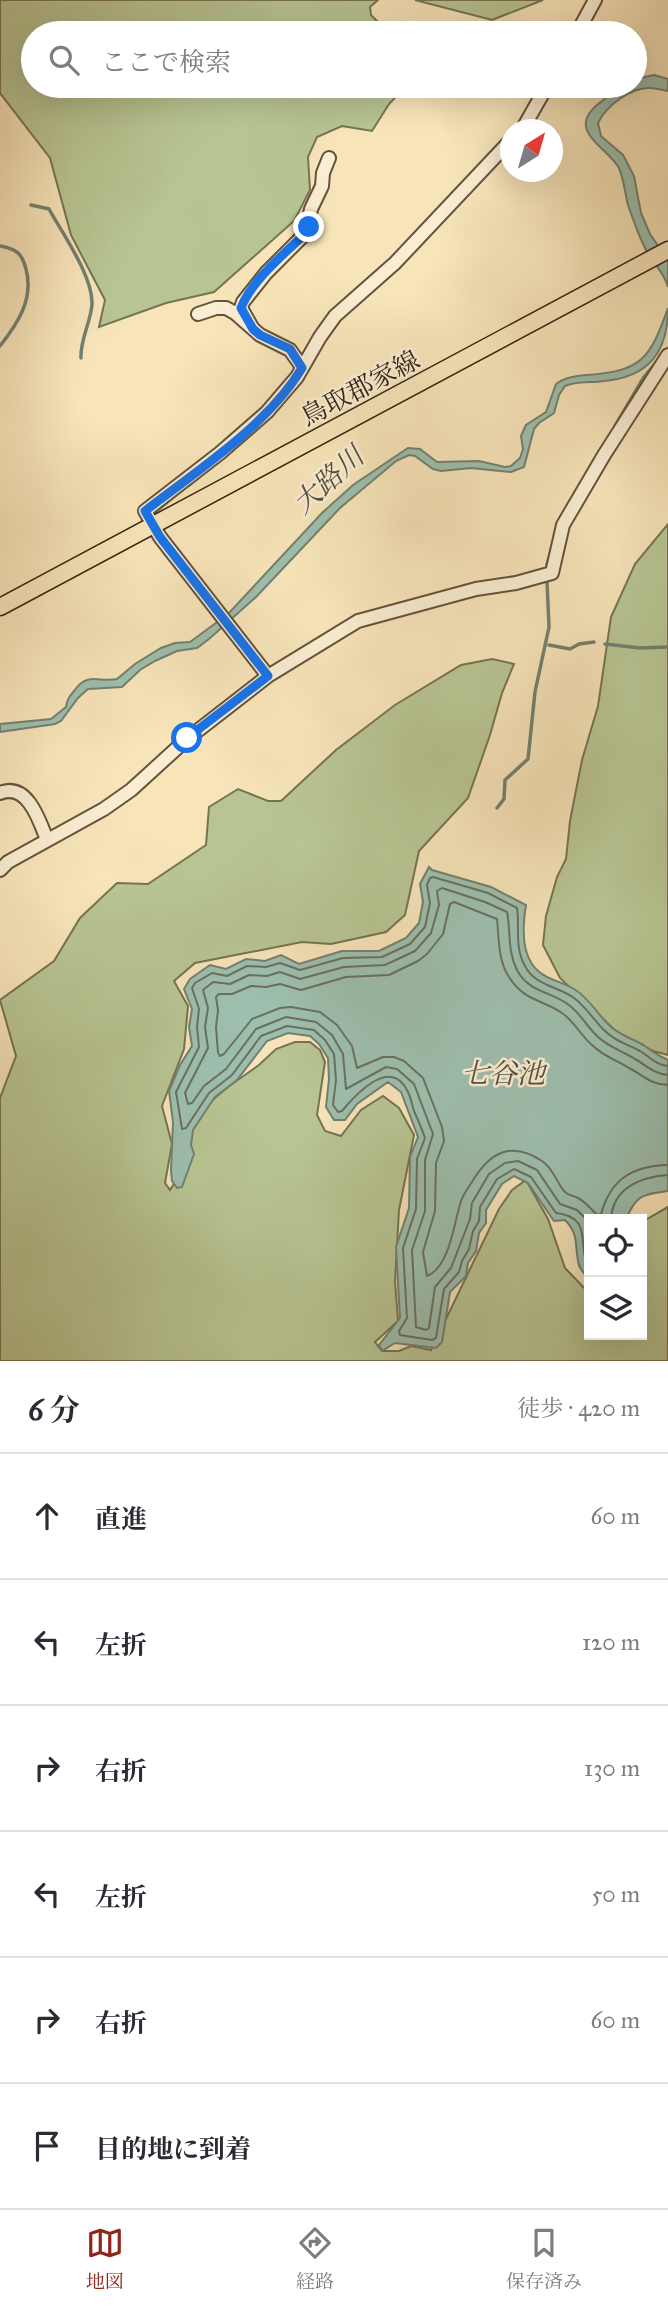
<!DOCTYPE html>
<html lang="ja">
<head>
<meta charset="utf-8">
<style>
  body { margin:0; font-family:"IM FELL Great Primer","Noto Serif JP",serif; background:#f7f7f7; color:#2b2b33 }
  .controls { position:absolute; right:21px; bottom:21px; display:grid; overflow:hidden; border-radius:0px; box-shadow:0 7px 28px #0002 }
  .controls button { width:63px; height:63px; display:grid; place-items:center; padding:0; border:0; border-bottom:2px solid #e1e1e2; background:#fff; color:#2b2b33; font:35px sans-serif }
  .compass { position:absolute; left:500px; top:119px; width:63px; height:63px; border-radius:50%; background:#fff; box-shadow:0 7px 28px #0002; rotate:37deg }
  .stop { position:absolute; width:21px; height:21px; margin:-16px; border:5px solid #1a73e8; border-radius:50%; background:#fff }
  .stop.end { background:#1a73e8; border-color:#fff; box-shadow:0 2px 7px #0008 }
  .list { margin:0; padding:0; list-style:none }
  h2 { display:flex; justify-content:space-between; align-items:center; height:91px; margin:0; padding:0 28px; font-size:30px }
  h2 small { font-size:23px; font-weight:400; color:#7c7c81 }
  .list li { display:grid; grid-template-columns:46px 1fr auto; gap:21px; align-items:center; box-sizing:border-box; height:126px; padding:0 28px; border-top:2px solid #e1e1e2 }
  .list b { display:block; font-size:26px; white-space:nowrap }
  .list em { font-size:23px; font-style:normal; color:#7c7c81 }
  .icon { flex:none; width:38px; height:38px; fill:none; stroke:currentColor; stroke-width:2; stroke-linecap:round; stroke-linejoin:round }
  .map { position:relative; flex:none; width:668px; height:1361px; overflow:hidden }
  .search { position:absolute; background:#fff; box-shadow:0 7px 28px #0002; left:21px; right:21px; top:21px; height:77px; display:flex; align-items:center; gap:18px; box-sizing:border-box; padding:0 24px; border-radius:38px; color:#7c7c81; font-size:26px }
  .sheet { height:847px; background:#fff }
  nav { display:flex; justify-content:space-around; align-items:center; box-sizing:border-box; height:98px; border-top:2px solid #e1e1e2; background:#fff; font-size:19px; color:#7c7c81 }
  nav a { display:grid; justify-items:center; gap:4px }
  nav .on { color:#8f2418 }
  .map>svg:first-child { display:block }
  .green { fill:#b8c593; stroke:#767352; stroke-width:2 }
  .water { fill:#9dbfae; stroke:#73806f; stroke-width:2 }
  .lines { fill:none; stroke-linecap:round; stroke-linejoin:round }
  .shore { stroke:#697060; stroke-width:2 }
  .stream { stroke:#73806f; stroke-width:3.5 }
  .minor-casing { stroke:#66523b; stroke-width:16 }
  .major-casing { stroke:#352111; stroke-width:19 }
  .minor { stroke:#faedd2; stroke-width:12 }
  .major { stroke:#f7e4b9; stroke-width:16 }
  .route { stroke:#1a73e8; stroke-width:9 }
  .labels { text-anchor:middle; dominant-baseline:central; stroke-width:5; stroke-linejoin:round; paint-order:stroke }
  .street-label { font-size:26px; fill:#352111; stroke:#faedd2 }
  .water-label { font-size:28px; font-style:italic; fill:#545040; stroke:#faedd2 }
</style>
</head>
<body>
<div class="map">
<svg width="668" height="1361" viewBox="0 0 668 1361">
  <rect width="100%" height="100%" fill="#f7e4b9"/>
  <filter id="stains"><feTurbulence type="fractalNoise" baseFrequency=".00286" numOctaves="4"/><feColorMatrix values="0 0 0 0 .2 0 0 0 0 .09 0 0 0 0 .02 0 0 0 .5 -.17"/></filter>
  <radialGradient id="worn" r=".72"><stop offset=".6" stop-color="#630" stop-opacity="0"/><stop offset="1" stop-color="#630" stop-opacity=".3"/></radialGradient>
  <path class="green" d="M0 0H378L370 7 371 15 389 33H33V86H406L389 104 372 131 342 126 317 137 308 157 310 190 294 221 214 292 166 303 99 327 105 300 71 235 50 158 0 93Z
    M415 0H543L492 20Z
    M668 524V1055L653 1051 620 1035 560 978 543 945 546 916 557 877 566 859 570 821 582 760 598 706 611 617 635 564Z
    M492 659 514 664 502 693 490 735 468 798 419 851 405 915 386 932 331 944 302 942 195 963 174 981 188 1006 184 1049 162 1106 172 1144 165 1183 170 1190 181 1173 182 1144 198 1112 228 1087 259 1065 276 1049 295 1042H310L320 1050 325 1062 317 1115 325 1131 341 1136 361 1110 383 1096 399 1108 414 1135 399 1210 395 1281 398 1321 375 1342 382 1351H399L411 1346 431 1350 499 1209 512 1190 526 1180 548 1219 565 1268 589 1293V1335H642V1222L668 1207V1361H0V1098L16 1056 0 1000 54 961 80 918 117 883 148 884 206 845 209 807 238 789 268 801H281L336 750 395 705 461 665Z"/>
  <path class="water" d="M654 75 668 79V91C662 90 656 88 650 88 631 87 606 106 598 123L601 136 623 155 634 176 641 213 650 234 668 260V287C664 272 653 263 646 250 639 237 633 219 628 205 625 193 624 180 619 168 607 146 562 130 602 101 613 92 620 86 635 86V79Z
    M668 308C668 353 648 377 604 381 591 383 576 381 565 386L559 395 554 413 539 423 534 429 524 467 511 472 471 468 441 471 433 469 415 456 409 455 396 461 340 508 256 597 209 639 197 648 177 651 155 661 140 670 122 687 88 689 78 698 61 721 55 724 0 732V724L51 719 66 707C67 700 69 697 74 691 88 671 98 683 117 679L135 664 161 648 175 643 190 642 228 614 322 513 353 485 408 448 420 449 437 462 479 461 505 467 511 466 520 458 523 449 521 436 526 425 546 412 556 384C565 377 576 376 587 375 643 371 650 358 668 308Z
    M429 867 432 870 491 887 526 905C523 923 521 948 532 964 542 979 559 980 574 989 588 997 596 1012 608 1024 618 1035 632 1038 645 1046 653 1052 659 1056 668 1060V1191C642 1195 637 1194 626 1219H589V1279C586 1275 580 1270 579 1265 574 1247 580 1235 565 1220L554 1221 528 1183 514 1176 502 1184 486 1210V1223L479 1233 476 1251 468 1263 466 1276 450 1292 442 1342 436 1348 395 1343 382 1351 379 1345 400 1318 396 1247 409 1208 410 1157 418 1137 401 1092 388 1082 357 1104 345 1120H334L326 1107 329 1079 328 1058 319 1044 310 1036 288 1033 267 1041 237 1080 215 1097 193 1130 191 1145 194 1154 182 1187 177 1188 172 1181 171 1170 173 1122 169 1091 180 1065 192 1046 189 1027 192 1009 184 989 190 979 210 965 226 969 246 959 265 961 281 955 299 964 342 951H379L406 938 419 923 423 902 420 884Z"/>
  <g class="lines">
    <path class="shore" d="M668 1085C651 1085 643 1075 629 1068 616 1060 603 1056 592 1045 581 1036 575 1022 562 1013 542 999 525 1002 509 977 498 961 499 938 497 919L454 902 450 904 443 934 427 954 418 961 389 975 346 977 301 990 280 984 266 987 251 986 232 994H219L216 997 218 1010 216 1027 218 1053 220 1056 224 1054 252 1019 280 1008 291 1007 320 1012 337 1025 352 1046 357 1068 383 1057H394L404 1061 423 1078 442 1127 444 1141 436 1163 435 1211 423 1252 427 1276C450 1267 454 1222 461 1201 463 1195 468 1188 472 1182 489 1153 511 1140 542 1161 553 1168 556 1181 564 1191 568 1196 573 1195 578 1198 586 1202 591 1210 598 1215L601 1214C611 1179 632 1166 668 1165
      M611 1219C613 1188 640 1177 668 1175
      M589 1229 586 1219 577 1210 560 1204 537 1170 518 1161 505 1163 489 1174 472 1203 470 1219 451 1268 435 1287 429 1328 426 1330 416 1327 412 1250 425 1211V1160L433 1134 414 1084 397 1069 386 1067 346 1089 343 1054 332 1035 316 1022 286 1017 256 1029 226 1069 204 1086 192 1103 188 1104 185 1093 208 1048 205 1027 208 1008 203 990 213 982 230 984 249 975 267 976 280 972 300 979 344 967 385 965 415 951 431 933 439 905 437 891 442 888 485 902 507 912C511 930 507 951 517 970 528 992 552 992 569 1005 581 1014 587 1027 598 1037 609 1047 622 1051 635 1059 646 1065 654 1074 668 1075
      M589 1268C576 1248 595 1217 556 1213L531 1177 514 1169 497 1179 480 1207 479 1221 473 1231 469 1249 462 1261 459 1272 444 1289 436 1338 432 1340 400 1335 399 1331 407 1318 403 1248 416 1209 417 1159 425 1138C422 1129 418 1120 414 1111 412 1105 411 1097 407 1090 390 1057 356 1094 342 1111L338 1112 333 1105 336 1080 334 1054 325 1040 314 1030 287 1026 261 1036 232 1075 209 1093 186 1128 182 1129 176 1092 199 1047 197 1027 199 1009 192 988 195 983 212 973 227 976 247 966 266 967 280 963 300 970 343 958 382 957 410 944 425 927 430 903 427 885 430 878 433 877 488 893 517 908C520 926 514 947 525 966 535 986 558 986 574 998 586 1007 593 1019 603 1029 614 1041 627 1044 640 1051 650 1057 656 1065 668 1066"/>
    <path class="stream" d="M31 205 49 209C62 233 93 276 92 304 91 322 80 339 81 358
      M0 246C16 249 22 253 26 269 34 299 18 323 0 346
      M615 426 644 377 659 359
      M189 485 201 475
      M153 514 180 491
      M547 565 552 547
      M605 644 640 648 668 647
      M549 645 570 649 579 644 594 642
      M497 808 504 799 505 780 528 759 535 692 549 627 547 581"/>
    <defs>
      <path id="minor" d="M577 33 595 0
        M522 130 547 86
        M198 314 216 308H226L235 313 260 335 290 350 302 367
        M253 329 241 308 243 302 266 273 306 233 311 209 322 186 323 173 329 158
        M268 676 160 537 145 511 220 453 267 412 297 377 320 337 335 316 395 263 510 141
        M0 793C27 782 39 819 47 840
        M0 870 8 862 104 809 131 790 187 739 268 676 358 621 476 589 516 583 552 573 563 525 604 455 668 355"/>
      <path id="major" d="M0 607 668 250"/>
    </defs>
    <use href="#minor" class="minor-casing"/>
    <use href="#major" class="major-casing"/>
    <use href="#minor" class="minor"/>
    <use href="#major" class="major"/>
  </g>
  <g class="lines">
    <path class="route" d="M187 738 268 676 160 537 145 511C198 470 267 426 302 368L290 349 260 335 253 329 241 308C251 281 285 253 306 233L309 227"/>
  </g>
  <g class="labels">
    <g class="street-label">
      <text transform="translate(360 388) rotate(-28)">鳥取郡家線</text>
    </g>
    <g class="water-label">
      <text transform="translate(328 480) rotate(-42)">大路川</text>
      <text x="503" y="1073">七谷池</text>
    </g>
  </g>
  <rect width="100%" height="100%" filter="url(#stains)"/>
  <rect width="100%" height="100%" fill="url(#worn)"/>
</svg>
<div class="controls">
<button><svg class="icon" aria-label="locate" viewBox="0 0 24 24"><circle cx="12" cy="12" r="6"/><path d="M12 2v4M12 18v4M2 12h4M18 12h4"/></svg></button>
<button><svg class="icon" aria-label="layers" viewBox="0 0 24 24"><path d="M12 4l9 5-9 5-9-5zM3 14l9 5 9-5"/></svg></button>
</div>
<svg class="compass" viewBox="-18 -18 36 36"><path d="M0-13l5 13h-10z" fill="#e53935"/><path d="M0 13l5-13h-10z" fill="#7c7c81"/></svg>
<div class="stop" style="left:187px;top:738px"></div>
<div class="stop end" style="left:309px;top:227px"></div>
<div class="search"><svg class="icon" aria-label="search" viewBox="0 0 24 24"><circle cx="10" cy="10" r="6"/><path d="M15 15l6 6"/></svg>ここで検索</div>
</div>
<section class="sheet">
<h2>6 分<small>徒歩 · 420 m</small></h2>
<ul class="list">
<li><svg class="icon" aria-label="ahead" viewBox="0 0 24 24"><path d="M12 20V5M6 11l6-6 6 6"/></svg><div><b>直進</b></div><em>60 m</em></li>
<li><svg class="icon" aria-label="left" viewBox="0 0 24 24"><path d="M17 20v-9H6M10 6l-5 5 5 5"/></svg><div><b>左折</b></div><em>120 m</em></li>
<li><svg class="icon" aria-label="right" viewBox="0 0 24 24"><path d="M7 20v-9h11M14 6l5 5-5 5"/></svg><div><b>右折</b></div><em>130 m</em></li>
<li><svg class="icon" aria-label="left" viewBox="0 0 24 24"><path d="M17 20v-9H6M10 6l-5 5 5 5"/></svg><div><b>左折</b></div><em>50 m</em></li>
<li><svg class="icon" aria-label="right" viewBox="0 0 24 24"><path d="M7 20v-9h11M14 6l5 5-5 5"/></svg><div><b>右折</b></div><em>60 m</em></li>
<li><svg class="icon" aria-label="arrive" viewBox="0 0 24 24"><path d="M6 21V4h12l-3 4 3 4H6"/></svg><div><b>目的地に到着</b></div></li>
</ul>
</section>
<nav>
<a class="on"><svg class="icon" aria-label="map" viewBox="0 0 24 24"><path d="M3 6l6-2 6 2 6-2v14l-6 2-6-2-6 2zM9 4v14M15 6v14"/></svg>地図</a>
<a><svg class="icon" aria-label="directions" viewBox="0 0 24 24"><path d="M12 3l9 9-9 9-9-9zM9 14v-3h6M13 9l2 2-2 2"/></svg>経路</a>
<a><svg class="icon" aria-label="saved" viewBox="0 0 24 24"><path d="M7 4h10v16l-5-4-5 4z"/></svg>保存済み</a>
</nav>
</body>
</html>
